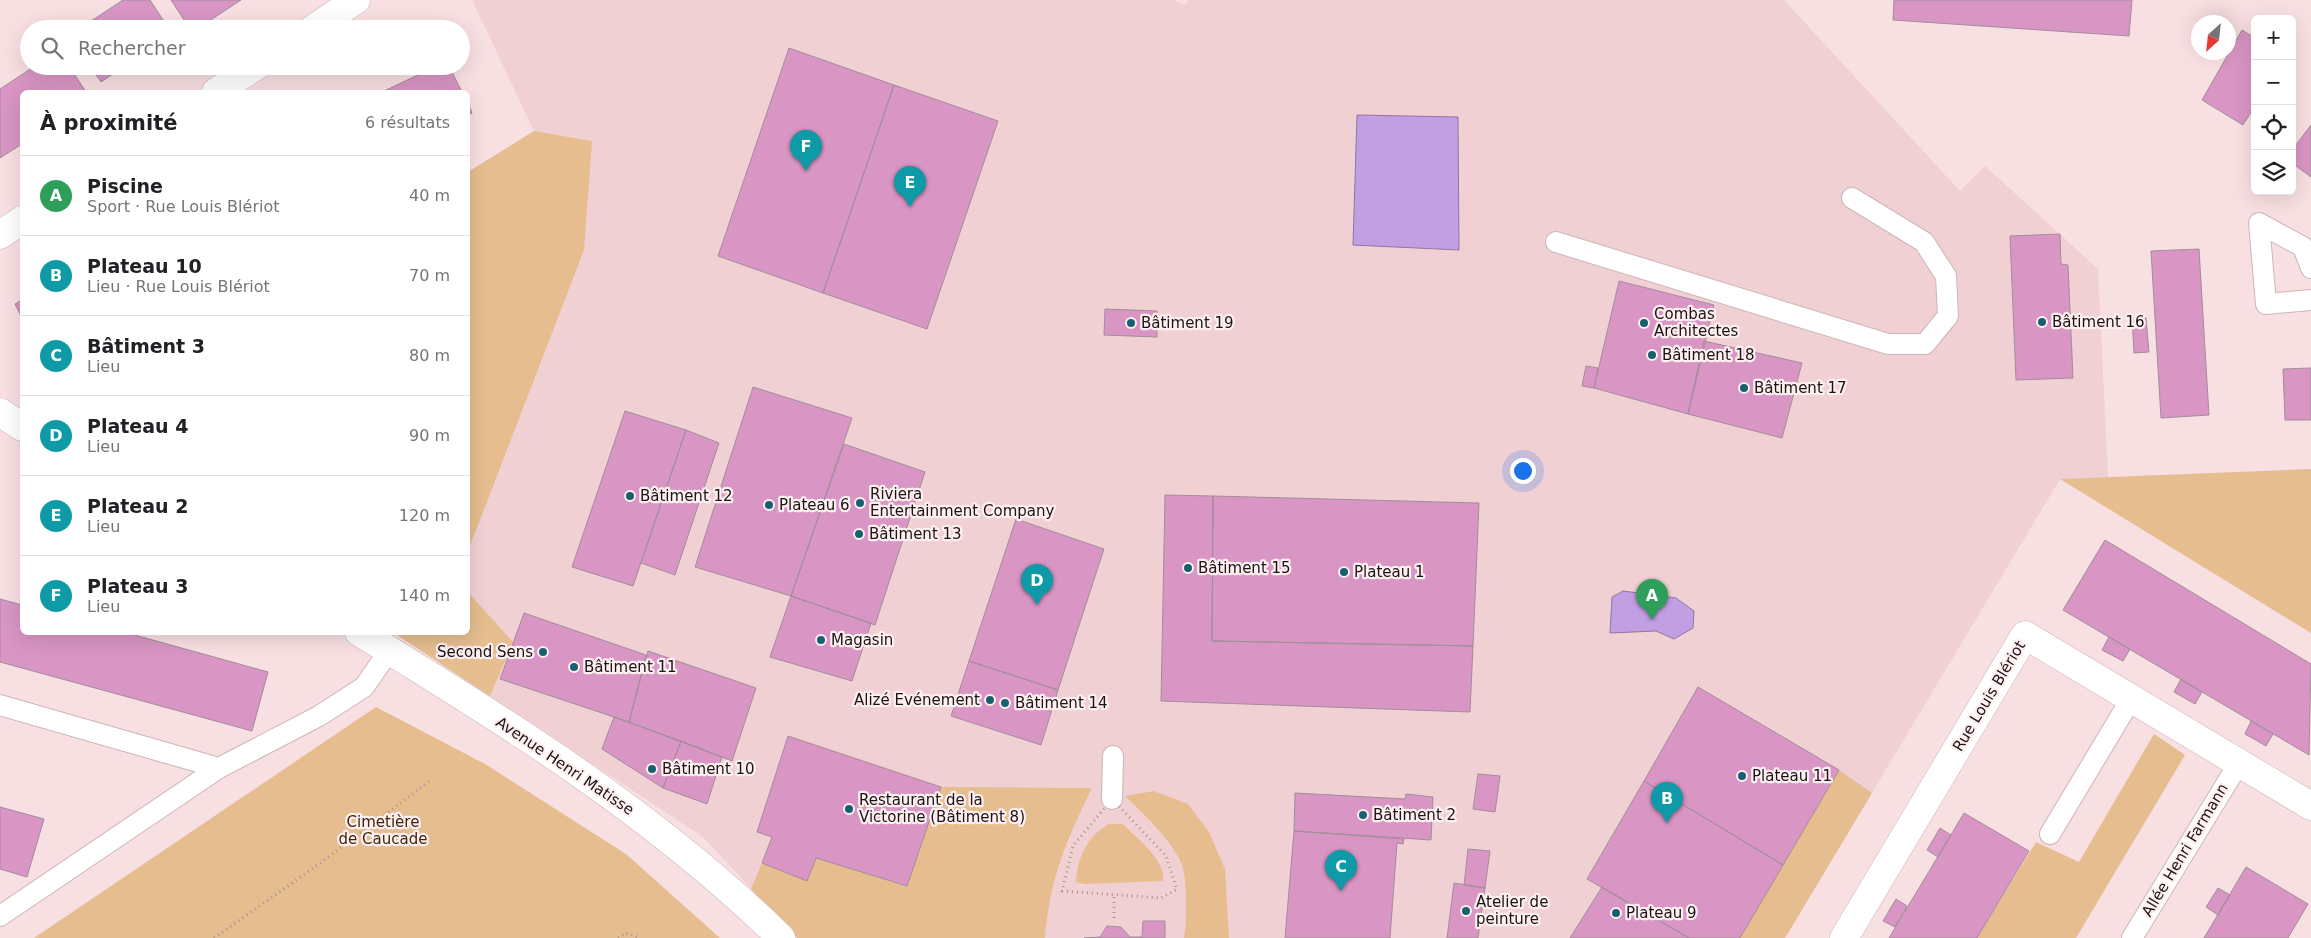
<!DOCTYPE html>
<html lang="fr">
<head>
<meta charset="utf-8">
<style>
  body { margin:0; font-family:"DejaVu Sans",sans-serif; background:#f2f2f2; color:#202124 }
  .controls { position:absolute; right:15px; top:15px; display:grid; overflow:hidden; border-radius:8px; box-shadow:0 5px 20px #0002 }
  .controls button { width:45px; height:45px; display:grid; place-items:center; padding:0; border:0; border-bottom:1px solid #e0e0e0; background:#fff; color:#202124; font:25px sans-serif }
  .compass { position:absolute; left:2191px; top:15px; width:45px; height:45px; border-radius:50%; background:#fff; box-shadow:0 5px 20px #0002; rotate:207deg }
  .you { position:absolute; left:1522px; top:470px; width:18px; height:18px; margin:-12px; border:4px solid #fff; border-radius:50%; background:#1a73e8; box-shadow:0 0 0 8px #1a73e833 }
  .badge { display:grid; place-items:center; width:32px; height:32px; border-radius:50%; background:#17606f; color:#fff; font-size:16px; font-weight:700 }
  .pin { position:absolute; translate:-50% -41px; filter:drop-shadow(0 1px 2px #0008) }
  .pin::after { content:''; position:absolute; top:26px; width:18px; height:15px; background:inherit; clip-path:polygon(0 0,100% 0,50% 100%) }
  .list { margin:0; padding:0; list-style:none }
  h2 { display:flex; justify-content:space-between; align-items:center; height:65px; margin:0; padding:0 20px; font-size:21px }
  h2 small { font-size:16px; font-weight:400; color:#757577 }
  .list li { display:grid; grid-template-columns:32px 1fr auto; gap:15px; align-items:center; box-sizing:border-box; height:80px; padding:0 20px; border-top:1px solid #e0e0e0 }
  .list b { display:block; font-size:19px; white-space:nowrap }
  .list p { margin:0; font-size:16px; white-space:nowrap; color:#757577 }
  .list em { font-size:16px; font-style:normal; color:#757577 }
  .icon { flex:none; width:28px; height:28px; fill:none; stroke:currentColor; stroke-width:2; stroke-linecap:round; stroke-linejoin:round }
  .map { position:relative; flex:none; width:2311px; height:938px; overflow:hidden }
  .search { position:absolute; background:#fff; box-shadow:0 5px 20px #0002; left:20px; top:20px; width:450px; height:55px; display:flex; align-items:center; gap:12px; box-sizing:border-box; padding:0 18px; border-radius:28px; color:#757577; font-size:19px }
  .panel { position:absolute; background:#fff; box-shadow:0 5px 20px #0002; left:20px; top:90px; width:450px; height:545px; border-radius:8px }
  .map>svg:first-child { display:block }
  .built { fill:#f1d0d4 }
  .green { fill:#e5bd8f }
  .water { fill:#c29fe3; stroke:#9075a5 }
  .building { fill:#d995c4; stroke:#a08e9a }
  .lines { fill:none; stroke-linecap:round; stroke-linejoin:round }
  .lane-casing { stroke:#cdb5b8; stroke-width:22 }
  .street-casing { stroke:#cdb5b8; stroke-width:29 }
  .secondary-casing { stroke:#cdb5b8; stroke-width:29 }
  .path { stroke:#a59395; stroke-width:3; stroke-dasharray:1 4; stroke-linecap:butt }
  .lane { stroke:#fff; stroke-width:20 }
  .street { stroke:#fff; stroke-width:28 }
  .secondary { stroke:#fff; stroke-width:28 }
  .poi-dot { fill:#17606f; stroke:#feeff1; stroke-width:2 }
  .labels { text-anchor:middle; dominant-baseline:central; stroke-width:4.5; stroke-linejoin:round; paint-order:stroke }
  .poi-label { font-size:15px; fill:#1b1314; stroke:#feeff1; text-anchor:start }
  .street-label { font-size:15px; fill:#1b1314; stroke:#feeff1 }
  .park-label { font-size:15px; fill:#3d270a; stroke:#feeff1 }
</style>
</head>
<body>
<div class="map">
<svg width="2311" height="938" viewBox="0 0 2311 938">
  <rect width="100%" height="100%" fill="#f8dfe2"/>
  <path class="built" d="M472 0H1173L1184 5 1189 0H1784L1960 191 1985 166 2098 269 2108 477 2060 479 1785 938H797L703 837 394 633 468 632V172L534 131Z"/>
  <path class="green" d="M534 131 592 141 584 250 468 551V172Z
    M2311 469V633L2060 479Z
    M468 592 513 642 490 696 394 633 468 632Z
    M376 707 485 764 626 854 720 938H34Z
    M2154 734 2185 755 2076 938H1977L2036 842 2079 862Z
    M1839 770 1872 793 1785 938H1738Z
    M941 787 1092 788C1066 841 1050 878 1045 938H797L751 889 762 863 816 858 906 886Z
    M1154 791 1188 804 1209 832 1225 869 1229 938H1184C1187 922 1187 884 1183 868 1176 844 1143 814 1125 796Z
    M1109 824H1123C1136 838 1166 859 1163 881L1084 884 1076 882C1077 858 1088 835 1109 824Z"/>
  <path class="water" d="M1357 115 1458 117 1459 250 1353 245Z
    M1623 591 1676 598 1694 611 1693 628 1674 639 1656 631 1610 633 1612 597Z"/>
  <path class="building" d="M123 0H150L169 29H79Z
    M171 0H241L197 29H190Z
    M1894 0H2132L2129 36 1893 20Z
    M2242 30 2255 38V106L2243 125 2202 100Z
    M789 48 894 85 823 293 718 256Z
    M35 66H69L86 92H22V144L0 158V89Z
    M90 66H125L101 82Z
    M437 66H449L462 92H382Z
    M894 85 998 121 927 329 823 293Z
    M468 103 472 113 468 115Z
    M2311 125V177L2292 163V150Z
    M2060 234 2061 264 2068 265 2073 378 2016 380 2010 236Z
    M2199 249 2209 415 2161 418 2151 251Z
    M1619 281 1714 305 1688 414 1594 388Z
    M22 300V318L15 304Z
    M1105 309 1157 311V337L1104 335Z
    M2132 318H2146L2149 352 2134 353Z
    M1704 341 1802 363 1782 438 1688 414Z
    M1586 366 1598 368 1594 388 1582 386Z
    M2311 368V420H2285L2283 369Z
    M753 387 852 418 791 596 695 567Z
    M625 411 686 430 633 586 572 567Z
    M686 430 719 443 675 575 641 563Z
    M844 444 925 472 875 625 791 596Z
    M1165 495 1213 496 1212 641 1473 646 1470 712 1161 701Z
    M1213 496 1479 503 1473 646 1212 641Z
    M1016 519 1104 549 1058 690 969 661Z
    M2105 540 2311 664 2309 755 2063 610Z
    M791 596 871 623 852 681 770 657Z
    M0 599 22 605V632H124L268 672 252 731 0 662Z
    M524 613 646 655 629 722 500 679Z
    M2109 637 2130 649 2123 661 2102 650Z
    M648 651 756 688 732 761 629 722Z
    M969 661 1058 690 1041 745 951 716Z
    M2181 679 2202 692 2195 704 2174 692Z
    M1698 687 1839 770 1783 865 1644 781Z
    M614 717 681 741 663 788 602 749Z
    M2251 721 2273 734 2266 746 2245 734Z
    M788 736 941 787 907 886 816 858 807 881 762 863 772 837 757 832Z
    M681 741 722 757 707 804 663 788Z
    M1478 774 1500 776 1495 812 1473 809Z
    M1644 781 1783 865 1740 938H1689L1587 879Z
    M1295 793 1405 799 1406 794 1433 797 1431 840 1294 831Z
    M0 807 44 819 27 877 0 869Z
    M1964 813 2029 851 1977 938H1889Z
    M1940 828 1951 835 1938 857 1927 850Z
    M1294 831 1404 839 1403 844 1397 843 1390 938H1285Z
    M1468 849 1490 851 1485 888 1464 885Z
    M2246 867 2308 904 2292 931 2288 938H2204Z
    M1454 883 1485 888 1478 938H1447Z
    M1602 887 1689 938H1570Z
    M2218 888 2230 895 2218 915 2206 907Z
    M1896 899 1907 906 1895 927 1883 921Z
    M1143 921H1165V938H1084L1100 937 1107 926 1121 927 1130 937H1142Z"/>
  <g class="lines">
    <defs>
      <path id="lane" d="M1556 242 1888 344H1925L1948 316 1946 276 1924 242 1852 198
        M2311 268 2303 247 2259 223 2266 304 2311 300
        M0 705 219 768
        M1112 799 1113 756
        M2050 834 2131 699
        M0 916 219 768 319 716 364 687 389 651
        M2132 938 2239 763"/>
      <path id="street" d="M313 29 356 0
        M216 92 256 66
        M0 235 22 220
        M1844 938 2025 635 2311 806"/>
      <path id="secondary" d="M0 412 22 427
        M359 632C507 722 657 816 781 938"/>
    </defs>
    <use href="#lane" class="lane-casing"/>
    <use href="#street" class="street-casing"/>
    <use href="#secondary" class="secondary-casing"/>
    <path class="path" d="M1112 799 1166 856 1177 889 1161 898 1062 891 1073 846Z
      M1114 918V894
      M214 938 308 872 431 780
      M618 938 626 933 640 938"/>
    <use href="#lane" class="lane"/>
    <use href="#street" class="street"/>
    <use href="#secondary" class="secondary"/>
  </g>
  <g class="poi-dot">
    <circle cx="2042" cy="322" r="5"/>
    <circle cx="1131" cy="323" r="5"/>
    <circle cx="1644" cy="323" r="5"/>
    <circle cx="1652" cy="355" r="5"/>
    <circle cx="1744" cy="388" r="5"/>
    <circle cx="630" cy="496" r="5"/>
    <circle cx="860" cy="503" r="5"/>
    <circle cx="769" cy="505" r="5"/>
    <circle cx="859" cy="534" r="5"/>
    <circle cx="1188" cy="568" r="5"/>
    <circle cx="1344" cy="572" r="5"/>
    <circle cx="821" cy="640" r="5"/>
    <circle cx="543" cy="652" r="5"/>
    <circle cx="574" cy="667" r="5"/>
    <circle cx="990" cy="700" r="5"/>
    <circle cx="1005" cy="703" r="5"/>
    <circle cx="652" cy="769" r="5"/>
    <circle cx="1742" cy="776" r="5"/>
    <circle cx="849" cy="809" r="5"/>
    <circle cx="1363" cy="815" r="5"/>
    <circle cx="1466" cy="911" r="5"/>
    <circle cx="1616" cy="913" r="5"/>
  </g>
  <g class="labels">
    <g class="poi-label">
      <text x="1654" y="314">Combas<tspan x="1654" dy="17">Architectes</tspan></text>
      <text x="2052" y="322">Bâtiment 16</text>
      <text x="1141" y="323">Bâtiment 19</text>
      <text x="1662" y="355">Bâtiment 18</text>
      <text x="1754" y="388">Bâtiment 17</text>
      <text x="870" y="494">Riviera<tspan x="870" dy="17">Entertainment Company</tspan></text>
      <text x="640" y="496">Bâtiment 12</text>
      <text x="779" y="505">Plateau 6</text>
      <text x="869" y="534">Bâtiment 13</text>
      <text x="1198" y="568">Bâtiment 15</text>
      <text x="1354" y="572">Plateau 1</text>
      <text x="831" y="640">Magasin</text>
      <text x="533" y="652" text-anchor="end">Second Sens</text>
      <text x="584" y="667">Bâtiment 11</text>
      <text x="980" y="700" text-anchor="end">Alizé Evénement</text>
      <text x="1015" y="703">Bâtiment 14</text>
      <text x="662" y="769">Bâtiment 10</text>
      <text x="1752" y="776">Plateau 11</text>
      <text x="859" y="800">Restaurant de la<tspan x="859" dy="17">Victorine (Bâtiment 8)</tspan></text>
      <text x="1373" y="815">Bâtiment 2</text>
      <text x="1476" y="902">Atelier de<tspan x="1476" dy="17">peinture</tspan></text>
      <text x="1626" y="913">Plateau 9</text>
    </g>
    <g class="street-label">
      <text transform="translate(1989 696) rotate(-59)">Rue Louis Blériot</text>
      <text transform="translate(565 766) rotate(34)">Avenue Henri Matisse</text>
      <text transform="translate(2185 850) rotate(-59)">Allée Henri Farmann</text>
    </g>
    <g class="park-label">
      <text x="383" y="822">Cimetière<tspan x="383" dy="17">de Caucade</tspan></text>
    </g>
  </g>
</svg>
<div class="controls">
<button>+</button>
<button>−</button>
<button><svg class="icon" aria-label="locate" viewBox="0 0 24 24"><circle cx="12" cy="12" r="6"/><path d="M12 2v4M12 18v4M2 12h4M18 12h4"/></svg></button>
<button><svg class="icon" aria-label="layers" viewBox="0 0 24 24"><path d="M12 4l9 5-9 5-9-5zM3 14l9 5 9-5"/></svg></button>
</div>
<svg class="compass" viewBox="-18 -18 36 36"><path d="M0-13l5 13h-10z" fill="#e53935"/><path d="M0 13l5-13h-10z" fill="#757577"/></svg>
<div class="you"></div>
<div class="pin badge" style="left:1652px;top:620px;background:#2e9e5b">A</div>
<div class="pin badge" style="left:1667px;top:823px;background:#0f9aa8">B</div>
<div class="pin badge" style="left:1341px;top:891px;background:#0f9aa8">C</div>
<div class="pin badge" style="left:1037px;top:605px;background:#0f9aa8">D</div>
<div class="pin badge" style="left:910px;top:207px;background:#0f9aa8">E</div>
<div class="pin badge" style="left:806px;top:171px;background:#0f9aa8">F</div>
<div class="search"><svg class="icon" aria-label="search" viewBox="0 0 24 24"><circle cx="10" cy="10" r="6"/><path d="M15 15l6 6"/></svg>Rechercher</div>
<section class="panel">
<h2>À proximité<small>6 résultats</small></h2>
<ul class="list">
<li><span class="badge" style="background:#2e9e5b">A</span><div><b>Piscine</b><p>Sport · Rue Louis Blériot</p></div><em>40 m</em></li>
<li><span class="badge" style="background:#0f9aa8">B</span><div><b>Plateau 10</b><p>Lieu · Rue Louis Blériot</p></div><em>70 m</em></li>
<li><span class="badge" style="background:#0f9aa8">C</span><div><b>Bâtiment 3</b><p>Lieu</p></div><em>80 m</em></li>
<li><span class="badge" style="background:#0f9aa8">D</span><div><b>Plateau 4</b><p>Lieu</p></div><em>90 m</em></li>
<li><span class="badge" style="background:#0f9aa8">E</span><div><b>Plateau 2</b><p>Lieu</p></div><em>120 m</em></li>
<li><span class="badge" style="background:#0f9aa8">F</span><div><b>Plateau 3</b><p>Lieu</p></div><em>140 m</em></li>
</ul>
</section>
</div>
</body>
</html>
